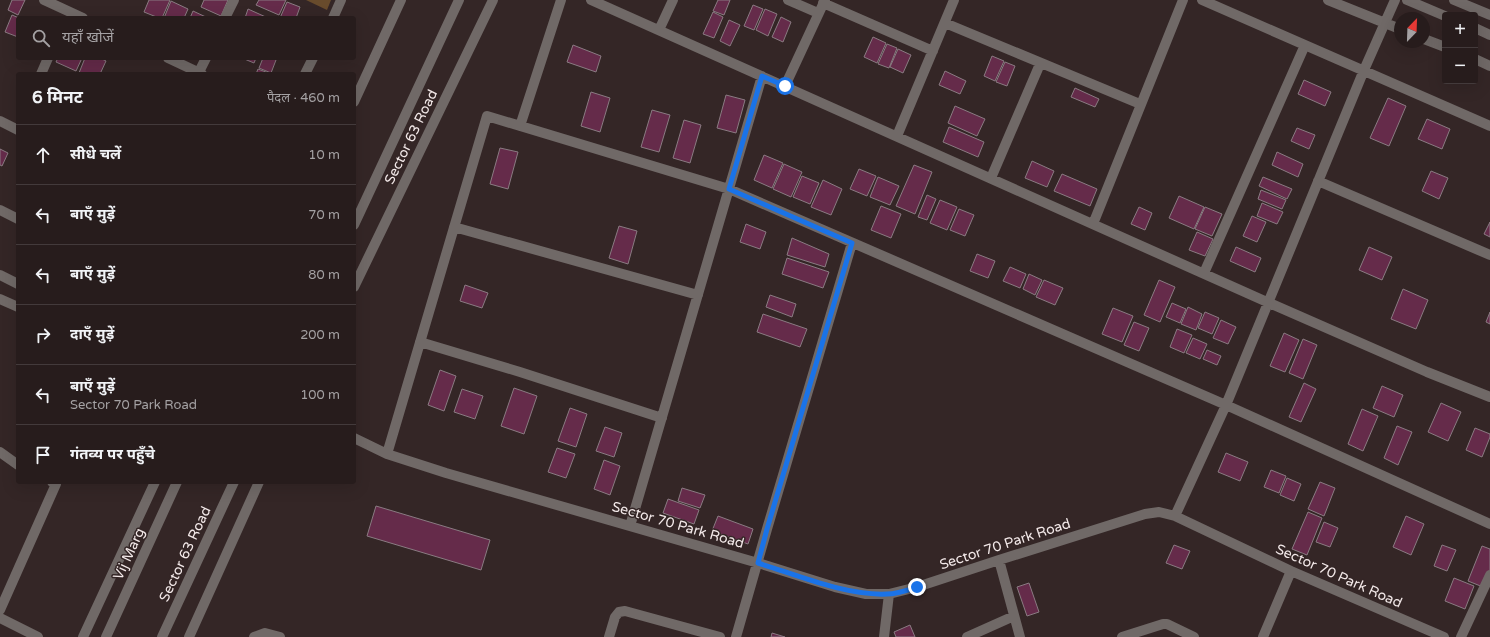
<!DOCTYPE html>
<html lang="hi">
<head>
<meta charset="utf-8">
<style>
  body { margin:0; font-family:"Varela Round","Noto Sans Devanagari",sans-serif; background:#332929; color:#f1f3f6 }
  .controls { position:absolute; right:12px; top:12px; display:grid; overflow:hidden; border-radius:4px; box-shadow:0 4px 16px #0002 }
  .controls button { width:36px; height:36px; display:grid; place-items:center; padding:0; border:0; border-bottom:1px solid #433a3b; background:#271c1c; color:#f1f3f6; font:20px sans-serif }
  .compass { position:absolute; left:1394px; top:12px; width:36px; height:36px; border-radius:50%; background:#271c1c; box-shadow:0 4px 16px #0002; rotate:23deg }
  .stop { position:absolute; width:12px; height:12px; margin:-9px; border:3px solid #1a73e8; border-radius:50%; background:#fff }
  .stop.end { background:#1a73e8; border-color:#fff; box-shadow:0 1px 4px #0008 }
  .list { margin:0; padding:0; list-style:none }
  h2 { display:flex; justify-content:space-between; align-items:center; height:52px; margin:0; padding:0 16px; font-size:17px }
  h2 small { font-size:13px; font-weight:400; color:#a4a1a3 }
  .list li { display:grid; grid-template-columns:26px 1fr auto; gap:12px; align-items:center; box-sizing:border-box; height:60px; padding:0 16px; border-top:1px solid #433a3b }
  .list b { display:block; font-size:15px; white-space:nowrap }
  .list p { margin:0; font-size:13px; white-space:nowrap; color:#a4a1a3 }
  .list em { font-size:13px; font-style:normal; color:#a4a1a3 }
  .icon { flex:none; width:22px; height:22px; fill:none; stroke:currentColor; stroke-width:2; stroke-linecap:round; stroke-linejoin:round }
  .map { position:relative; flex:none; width:1490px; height:637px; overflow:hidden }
  .search { position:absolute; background:#271c1c; box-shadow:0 4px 16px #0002; left:16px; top:16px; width:340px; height:44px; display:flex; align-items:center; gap:10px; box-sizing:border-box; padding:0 14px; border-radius:4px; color:#a4a1a3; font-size:15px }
  .panel { position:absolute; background:#271c1c; box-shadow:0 4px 16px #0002; left:16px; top:72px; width:340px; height:412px; border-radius:4px }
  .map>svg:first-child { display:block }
  .green { fill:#684b2c }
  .building { fill:#652b4a; stroke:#8a7b82 }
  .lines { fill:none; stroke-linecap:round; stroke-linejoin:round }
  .minor { stroke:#706967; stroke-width:10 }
  .route { stroke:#1a73e8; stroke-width:5 }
  .labels { text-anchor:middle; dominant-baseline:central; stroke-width:3; stroke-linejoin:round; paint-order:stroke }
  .street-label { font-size:14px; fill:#f3e9e9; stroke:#342626 }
</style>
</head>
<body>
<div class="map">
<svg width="1490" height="637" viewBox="0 0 1490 637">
  <rect width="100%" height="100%" fill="#342626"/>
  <path class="green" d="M306 0H331L327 10Z"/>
  <path class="building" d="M12 0H25L18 15 8 10Z
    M149 0H170L162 18H159L144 12Z
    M204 0H228L221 16 201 7Z
    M259 0H286L279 15 256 5Z
    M718 0H730L724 15 713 11Z
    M171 1 188 9 184 18H164Z
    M287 2 300 7 296 18H280Z
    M753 5 763 9 754 30 744 26Z
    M248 9 268 18H245Z
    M765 9 777 14 768 36 756 30Z
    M193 11 208 18H190Z
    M713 12 723 17 714 38 703 34Z
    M12 15 19 18 18 37 5 32Z
    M781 17 791 22 783 42 772 37Z
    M729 20 740 25 730 46 720 41Z
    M873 37 886 43 877 63 864 57Z
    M887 44 897 48 889 68 878 64Z
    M573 45 601 56 596 72 567 62Z
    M898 49 911 55 903 73 890 67Z
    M992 56 1004 61 995 81 984 76Z
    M58 58H82L76 71 56 62Z
    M85 58H100L106 61 100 74H82L79 73Z
    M242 58H256L254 63Z
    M263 58H272L276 60 271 73 259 68Z
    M1005 62 1015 66 1007 86 996 82Z
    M258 69 271 74H256Z
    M945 71 966 81 960 94 939 85Z
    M1304 80 1331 92 1325 106 1298 94Z
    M1075 88 1099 99 1095 107 1071 97Z
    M591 92 610 98 600 132 581 126Z
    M726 95 745 100 736 133 717 128Z
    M1388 98 1406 106 1389 146 1370 138Z
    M955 106 985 119 977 136 948 123Z
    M652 110 670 115 659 152 641 147Z
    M1427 119 1450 129 1442 149 1418 139Z
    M684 120 701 125 690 163 673 158Z
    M949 127 984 142 978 157 943 142Z
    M1297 128 1315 135 1309 149 1291 141Z
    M500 148 518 152 508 189 490 184Z
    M0 149 8 153 2 166 0 165Z
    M1277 152 1303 164 1298 177 1272 165Z
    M764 155 783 163 772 188 754 180Z
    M1032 161 1054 171 1047 187 1025 178Z
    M784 164 802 172 791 197 773 189Z
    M914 165 932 172 915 214 896 206Z
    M859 169 876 176 867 196 850 189Z
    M1431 171 1448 178 1439 199 1422 191Z
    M1062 174 1097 189 1090 206 1054 191Z
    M802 176 819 183 810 204 793 197Z
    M878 177 899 186 890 205 870 197Z
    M1263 177 1292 189 1287 199 1259 186Z
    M823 180 842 189 831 215 811 207Z
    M1261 190 1286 200 1282 209 1258 199Z
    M927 195 936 199 927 220 918 217Z
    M1179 196 1204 207 1194 229 1169 218Z
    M940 200 957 207 947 230 930 223Z
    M1262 203 1283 212 1277 224 1257 216Z
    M881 206 901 214 891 238 871 230Z
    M1139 207 1152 213 1145 230 1131 224Z
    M1205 207 1222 214 1212 236 1195 229Z
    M959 209 974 215 965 236 950 230Z
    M1252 216 1266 222 1257 242 1243 236Z
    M1490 222V237L1484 234Z
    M746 224 766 232 760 249 740 242Z
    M619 226 637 231 628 264 609 258Z
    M1197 232 1213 239 1205 256 1189 250Z
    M792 238 829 254 825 267 787 255Z
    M1236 247 1261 258 1255 272 1230 261Z
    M1369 247 1392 257 1382 280 1359 270Z
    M977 254 995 261 988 278 970 271Z
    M787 258 829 272 823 288 782 274Z
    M1010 267 1026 274 1020 288 1003 281Z
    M1029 274 1042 280 1035 295 1023 289Z
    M1044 280 1063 288 1055 305 1036 297Z
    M1159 280 1175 287 1160 322 1144 315Z
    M465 285 488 293 482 308 460 301Z
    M1403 289 1428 300 1416 329 1391 319Z
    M770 295 796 304 792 317 766 307Z
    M1172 303 1186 309 1180 323 1166 317Z
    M1188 307 1202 314 1196 330 1181 324Z
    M1113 308 1133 316 1122 342 1102 334Z
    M1205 312 1219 318 1212 334 1198 328Z
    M1490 312V324L1486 322Z
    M763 314 807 329 800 347 757 332Z
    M1221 320 1236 327 1228 344 1213 338Z
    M1134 322 1149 328 1139 351 1124 345Z
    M1177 329 1192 335 1184 353 1170 347Z
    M1284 333 1299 340 1285 372 1270 366Z
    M1193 338 1207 344 1200 359 1186 353Z
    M1303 339 1317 345 1303 379 1289 373Z
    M1207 350 1221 356 1217 365 1203 359Z
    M440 370 456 376 444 411 428 405Z
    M1304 383 1316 389 1301 422 1289 417Z
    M1382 386 1403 395 1394 417 1373 408Z
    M514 388 537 396 524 434 501 426Z
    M462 389 483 396 475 419 454 412Z
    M1441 403 1461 412 1448 441 1428 432Z
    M570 408 587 414 576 447 558 441Z
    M1362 409 1378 416 1363 451 1348 444Z
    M1397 426 1412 432 1398 465 1384 458Z
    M605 427 622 433 614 457 596 451Z
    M1475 428 1490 434V437L1482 457 1466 450Z
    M557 448 575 454 566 478 548 472Z
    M1226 453 1248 462 1240 481 1218 472Z
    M604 460 620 466 610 495 594 489Z
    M1271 470 1286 476 1279 493 1264 487Z
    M1287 478 1301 484 1294 501 1280 495Z
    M1320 482 1335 488 1324 516 1308 509Z
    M682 488 705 495 700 508 678 501Z
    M668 499 699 510 694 524 663 513Z
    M376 506 490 540 481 570 367 536Z
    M1308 512 1322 518 1307 555 1292 549Z
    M718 516 753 529 748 544 712 531Z
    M1406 516 1424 524 1411 555 1393 547Z
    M1324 522 1338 528 1330 547 1316 542Z
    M1174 545 1190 551 1182 569 1166 563Z
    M1442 545 1456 550 1447 571 1434 566Z
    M1482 546 1490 549V571L1483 587 1468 581Z
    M1454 578 1474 586 1465 609 1445 601Z
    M1029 583 1039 612 1027 616 1017 587Z
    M910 625 915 637H896L894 632Z
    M772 633 785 637H771Z"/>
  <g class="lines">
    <path class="minor" d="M44 0 83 18
      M591 0 1267 302 1427 372 1490 397
      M788 0 818 13
      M1202 0 1490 126
      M1328 0 1400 29
      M1407 0 1445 16
      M1454 0 1490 15
      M823 3 933 51
      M225 18 234 0
      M333 18 341 0
      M945 23 1140 104
      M1475 28 1490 35
      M659 30 673 0
      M1424 39 1445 47
      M168 58 202 74
      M1475 59 1490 66
      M199 72 206 58
      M41 74 48 58
      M305 74 313 58
      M785 86 825 0
      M354 102 401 0
      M0 121 18 130
      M520 126 561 0
      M897 136 954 0
      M991 178 1040 64
      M1318 181 1490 255
      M0 210 18 219
      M1093 224 1183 0
      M354 225 459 0
      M454 227 698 295
      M1204 273 1305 45
      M0 275 18 284
      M354 287 493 0
      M0 299 18 307
      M420 342 520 372 662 418
      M354 438 387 454 446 473 758 563 835 587 866 594H889L917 587 999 560 1145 514 1159 512 1175 516 1291 571 1444 637
      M0 452 18 465
      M387 454 487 116 729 189 1226 405 1490 524
      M1175 516 1226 405 1364 70 1395 0
      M630 526 762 76
      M999 560 1020 637
      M0 610 56 484 52 482
      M0 618 38 637
      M83 637 155 482
      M106 637 177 482
      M162 637 234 482
      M189 637 259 482
      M254 637 265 633 280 637
      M609 637 615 617 619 612 625 611 720 637
      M736 637 767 529 852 243
      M884 637 889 594
      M967 637 1014 616
      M1122 637 1163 624H1167L1194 637
      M1263 637 1291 571
      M1461 637 1490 575"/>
  </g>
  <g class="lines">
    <path class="route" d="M785 86 762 76 729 189 852 243 767 529 758 563C797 575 846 596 887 594 897 594 908 590 917 587"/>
  </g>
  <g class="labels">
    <g class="street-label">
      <text transform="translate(411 137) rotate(-64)">Sector 63 Road</text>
      <text transform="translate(678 525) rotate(16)">Sector 70 Park Road</text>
      <text transform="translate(1005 544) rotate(-18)">Sector 70 Park Road</text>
      <text transform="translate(129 554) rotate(-65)">Vij Marg</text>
      <text transform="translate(185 554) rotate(-65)">Sector 63 Road</text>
      <text transform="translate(1339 576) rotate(24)">Sector 70 Park Road</text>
    </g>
  </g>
</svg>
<div class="controls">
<button>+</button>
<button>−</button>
</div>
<svg class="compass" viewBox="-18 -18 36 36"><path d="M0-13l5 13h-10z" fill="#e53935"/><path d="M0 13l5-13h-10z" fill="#a4a1a3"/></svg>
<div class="stop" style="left:785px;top:86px"></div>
<div class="stop end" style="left:917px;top:587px"></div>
<div class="search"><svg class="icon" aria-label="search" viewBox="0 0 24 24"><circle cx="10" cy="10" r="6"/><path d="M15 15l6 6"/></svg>यहाँ खोजें</div>
<section class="panel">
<h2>6 मिनट<small>पैदल · 460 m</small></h2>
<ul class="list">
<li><svg class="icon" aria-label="ahead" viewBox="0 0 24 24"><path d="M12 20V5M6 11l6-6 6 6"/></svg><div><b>सीधे चलें</b></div><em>10 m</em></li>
<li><svg class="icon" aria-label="left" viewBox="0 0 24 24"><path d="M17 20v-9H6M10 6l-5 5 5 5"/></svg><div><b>बाएँ मुड़ें</b></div><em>70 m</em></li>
<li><svg class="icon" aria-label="left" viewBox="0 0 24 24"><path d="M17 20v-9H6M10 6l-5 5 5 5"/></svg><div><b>बाएँ मुड़ें</b></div><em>80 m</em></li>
<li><svg class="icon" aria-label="right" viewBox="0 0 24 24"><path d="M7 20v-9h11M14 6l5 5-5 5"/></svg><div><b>दाएँ मुड़ें</b></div><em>200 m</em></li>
<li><svg class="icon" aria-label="left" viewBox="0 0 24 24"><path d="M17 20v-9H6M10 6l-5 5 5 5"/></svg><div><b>बाएँ मुड़ें</b><p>Sector 70 Park Road</p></div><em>100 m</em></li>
<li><svg class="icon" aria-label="arrive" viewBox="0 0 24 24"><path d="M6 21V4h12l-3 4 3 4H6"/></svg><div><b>गंतव्य पर पहुँचे</b></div></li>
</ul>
</section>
</div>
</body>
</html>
